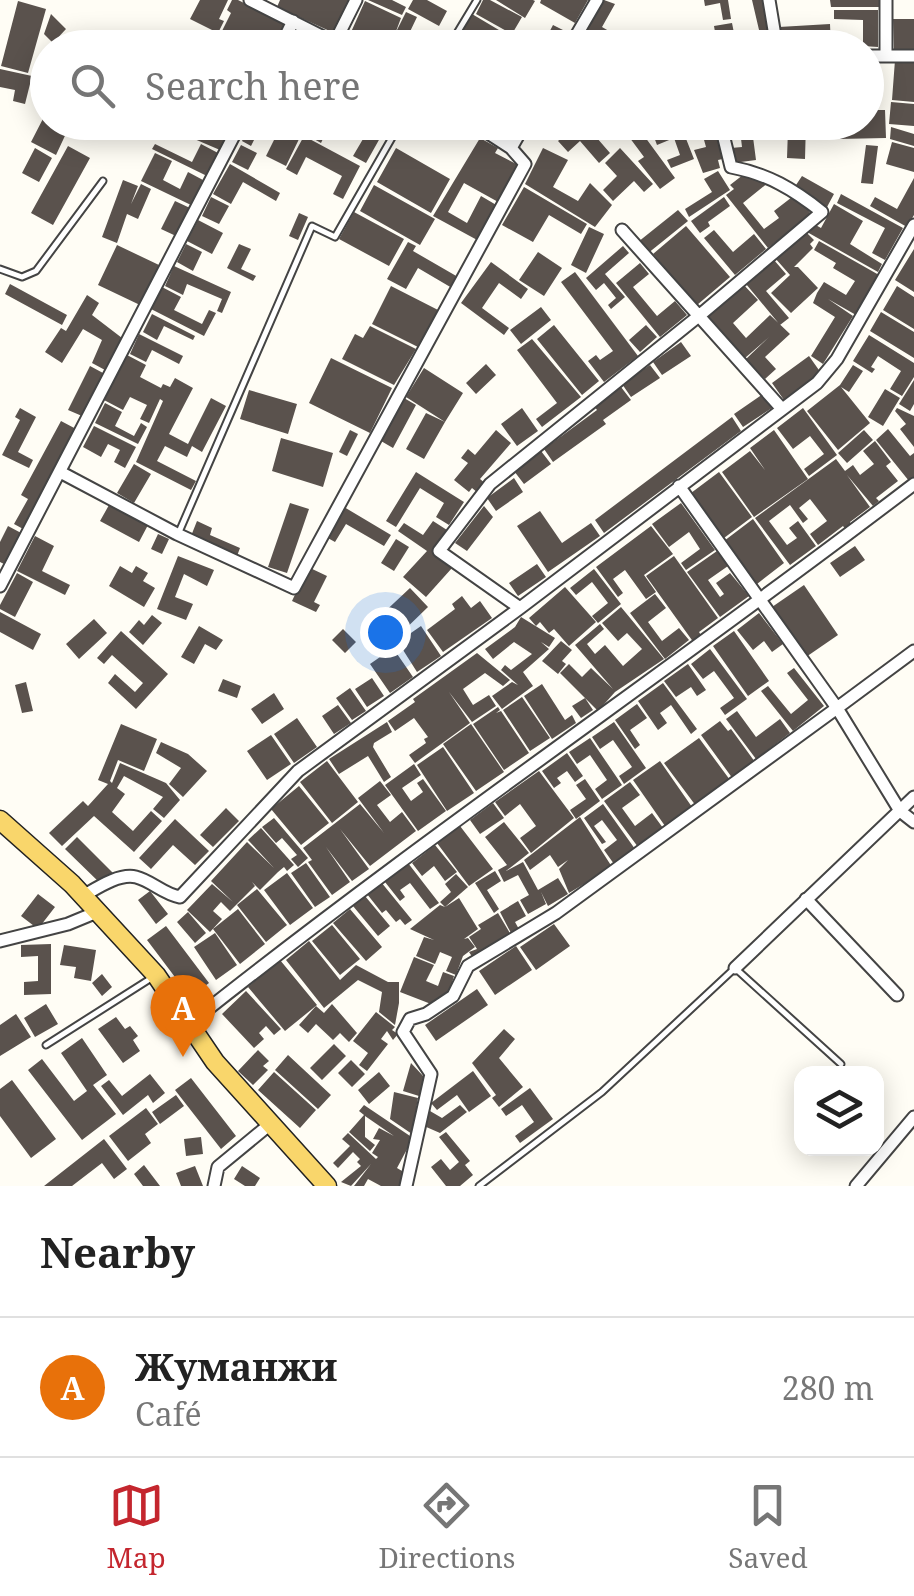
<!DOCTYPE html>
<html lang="en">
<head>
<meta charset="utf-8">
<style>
  body { margin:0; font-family:"Noto Serif",serif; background:#f2f2f2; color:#222 }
  .controls { position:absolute; right:30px; bottom:30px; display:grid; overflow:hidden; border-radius:20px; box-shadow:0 5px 25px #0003 }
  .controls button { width:90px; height:90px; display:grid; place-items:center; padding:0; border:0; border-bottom:2px solid #e0e0e0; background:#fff; color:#222; font:50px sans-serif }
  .you { position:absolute; left:385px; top:632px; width:35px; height:35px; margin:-25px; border:8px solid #fff; border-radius:50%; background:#1a73e8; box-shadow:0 0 0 15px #1a73e833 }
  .badge { display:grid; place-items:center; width:65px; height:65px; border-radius:50%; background:#c4262e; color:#fff; font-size:32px; font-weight:700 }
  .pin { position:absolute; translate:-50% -82px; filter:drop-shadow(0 2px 5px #0008) }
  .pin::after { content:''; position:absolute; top:52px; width:35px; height:30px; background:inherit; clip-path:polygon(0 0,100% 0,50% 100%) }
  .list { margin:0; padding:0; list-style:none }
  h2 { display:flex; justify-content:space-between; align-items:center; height:130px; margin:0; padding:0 40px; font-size:42px }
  h2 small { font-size:32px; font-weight:400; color:#767676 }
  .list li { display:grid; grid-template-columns:65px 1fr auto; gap:30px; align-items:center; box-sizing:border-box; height:140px; padding:0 40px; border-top:2px solid #e0e0e0 }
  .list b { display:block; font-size:38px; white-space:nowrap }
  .list p { margin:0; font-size:32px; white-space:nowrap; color:#767676 }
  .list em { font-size:32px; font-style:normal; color:#767676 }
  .icon { flex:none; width:55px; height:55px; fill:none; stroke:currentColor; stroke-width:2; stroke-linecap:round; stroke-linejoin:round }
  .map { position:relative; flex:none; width:914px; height:1186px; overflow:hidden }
  .search { position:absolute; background:#fff; box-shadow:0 5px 25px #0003; left:30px; right:30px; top:30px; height:110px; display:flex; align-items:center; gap:25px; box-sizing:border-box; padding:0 35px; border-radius:55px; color:#767676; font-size:38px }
  .sheet { height:270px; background:#fff }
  nav { display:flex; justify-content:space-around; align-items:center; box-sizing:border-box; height:140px; border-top:2px solid #e0e0e0; background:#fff; font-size:28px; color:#767676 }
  nav a { display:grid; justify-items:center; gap:5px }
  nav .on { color:#c4262e }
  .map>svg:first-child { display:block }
  .building { fill:#5a524d }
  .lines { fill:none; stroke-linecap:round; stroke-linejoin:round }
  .service-casing { stroke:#444; stroke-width:9 }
  .minor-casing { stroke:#444; stroke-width:15 }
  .primary-casing { stroke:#222; stroke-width:21 }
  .service { stroke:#fff; stroke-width:5 }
  .minor { stroke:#fff; stroke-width:11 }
  .primary { stroke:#f9d66b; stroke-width:18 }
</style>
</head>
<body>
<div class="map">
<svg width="914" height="1186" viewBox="0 0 914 1186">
  <rect width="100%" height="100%" fill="#fffdf5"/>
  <path class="building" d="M200 0H228L219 19 224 21 218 33 190 19Z
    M232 0H238L286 24 274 48H244L220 35 231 13 227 10Z
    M280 0H349L334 33 277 7Z
    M368 0H392L406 7 402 15Z
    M413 0H427L447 11 439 26 408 9Z
    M483 0H490L522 17 512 34 476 14Z
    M496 0H533L535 1 525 18Z
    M541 0H588L575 23 540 3Z
    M604 0 615 4 602 27 626 41 622 48H611L585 33Z
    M704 0H728L731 19 723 20 720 3 705 6Z
    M752 0H764L772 46 763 47Z
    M830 0H881V7H831Z
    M18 1 46 9 28 73 1 66Z
    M365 1 401 18 395 34 406 12 417 17 406 40 421 48H361L347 41Z
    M834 10H878V47L863 46V20L834 19Z
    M51 14 66 29 53 43 44 34Z
    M472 14 509 36 503 48 454 45Z
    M893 19H914V50L894 51Z
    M732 23 737 48H701L699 41 716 38 714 26Z
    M830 24 831 48H781L779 27Z
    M553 25 567 32 560 48H541Z
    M299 29 338 48H290Z
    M895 60 914 62V102L892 100Z
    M0 69 32 76 25 104 13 101 15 90 0 87Z
    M891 102 914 104V126L889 124Z
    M48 109V122L70 125 56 155 31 142Z
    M866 110H885L886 138 838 139 837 126 811 127 810 122H866Z
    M174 122H187L206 131 210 122 231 124 220 150 171 129Z
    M251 122H270L300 137 286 166 266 156 276 136 260 128 251 146 242 141Z
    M277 122H308L301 136Z
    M312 122H331L321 143 305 134Z
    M373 122H389L366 163 353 156Z
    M479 122H514L505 138Z
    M558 122H583L610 153 599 163 580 141 568 152 558 141 576 125 563 133Z
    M618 122H634L675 178 660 189 638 161 644 157Z
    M699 122H717L727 158 718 160 720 168 703 173 694 150 706 147Z
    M739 122H751L756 160 733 163 731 148 742 147Z
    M761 122H806L805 159 787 158 788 129 761 128Z
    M681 126 694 159 671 168 667 160 680 155 674 138 657 145 654 137Z
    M891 127 914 134V146L890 139Z
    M304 136 360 166 343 199 333 194 342 176 306 157 297 175 286 169Z
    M480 138 498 148 495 153 520 166 500 203 464 183 448 212 467 223 481 196 498 206 479 241 433 216Z
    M892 142 914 148V172L886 164Z
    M155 144 192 162 201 144 218 153 207 176 152 149Z
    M241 145 257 153 248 170 232 162Z
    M866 145 878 146 873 184 861 183Z
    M68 146 90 158 53 225 31 213Z
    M35 148 52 158 39 182 22 173Z
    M396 148 450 179 431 213 377 182Z
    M543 148 568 160 553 187 578 201 590 183 612 205 595 227 525 184Z
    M620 148 653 184 644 192 634 181 613 201 603 190 617 176 605 163Z
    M155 153 172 161 163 180 180 189 188 172 203 180 191 205 141 181Z
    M230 164 280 193 276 201 243 182 231 204 213 194Z
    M718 171 730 190 689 217 685 209 712 192 704 179Z
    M748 171 769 182 743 203 764 229 779 218 774 211 796 194 811 214 768 248 726 195 734 189 730 185Z
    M802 176 834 194 827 207 794 188Z
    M914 178V215L907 227 870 206 875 197 897 209Z
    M123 180 138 186 131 204 141 184 151 189 138 219 127 214 117 243 102 237Z
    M374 185 435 219 420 245 360 211Z
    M524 187 587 224 581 234 549 215 533 242 502 225Z
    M841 194 903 228 885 260 872 253 885 228 837 203Z
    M211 197 229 206 219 224 202 216Z
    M724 197 730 206 708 222 710 226 700 233 691 221Z
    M175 201 190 208 176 236 161 229Z
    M834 204 863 221 850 244 882 264 878 272 807 232 812 223 821 228Z
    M678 210 688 221 647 254 638 242Z
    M354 212 404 239 389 266 339 239Z
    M299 213 308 217 298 240 289 236Z
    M198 220 223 233 212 254 187 241Z
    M686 226 730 277 697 305 653 254Z
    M589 227 604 234 586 273 571 265Z
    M714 230 733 252 754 234 766 249 735 275 704 238Z
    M804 230 814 240 810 244 813 248 794 267H798L818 288 791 313 771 293 790 275 775 258Z
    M819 241 879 275 856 315 828 299 853 316 823 364 811 356 835 317 813 303 817 293 824 282 846 295 855 281 833 268 836 263 814 250Z
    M408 242 416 246 413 251 458 277 452 288 418 268 406 289 387 279Z
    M186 244 202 252 193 271 177 262Z
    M239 244 251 249 241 269 256 276 253 281 227 268Z
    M117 245 159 265 140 305 98 285Z
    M623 246 629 253 605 274 625 297 611 309 608 305 616 298 604 283 596 290 586 278Z
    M914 249V292L895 280Z
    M538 252 562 268 544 296 519 280Z
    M774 260 786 274 766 291 789 318 780 325 746 284Z
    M491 262 528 289 521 299 499 283 482 308 509 328 504 335 461 303Z
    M640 263 649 274 633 287 657 316 675 301 687 315 660 337 616 283Z
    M174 266 231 292 222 313 217 311 222 299 187 284 183 295 165 286Z
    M575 272 638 356 604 382 588 361 596 355 600 360 613 351 561 282Z
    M742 283 758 300 733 323 746 338 770 315 790 334 765 357 776 369 765 379 746 359 769 337 745 358 706 317Z
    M10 284 67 315 62 325 5 294Z
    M391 286 440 311 420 348 372 324Z
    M897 286 914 297V329L883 310Z
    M162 287 181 297 174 310 202 324 209 310 216 313 204 336 151 309Z
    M87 295 99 303 92 315 122 338 105 370 92 363 102 340 83 329 62 363 45 352 61 328 66 331Z
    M541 307 551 320 521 344 510 330Z
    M881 312 914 332V358L870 331Z
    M152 314 195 336 193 340 164 326 157 340 143 332Z
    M554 325 599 381 582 395 537 339Z
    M646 325 657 337 640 352 629 340Z
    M370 326 416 349 394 385 342 359 355 334 363 338Z
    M139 334 183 356 179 364 152 350 146 362 130 354Z
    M869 335 914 363V377L902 396 890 389 901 371 878 356 871 367 875 369 872 373 853 361Z
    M532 339 581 397 542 427 536 419 557 403 517 350Z
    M681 342 691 356 662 375 653 362Z
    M127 355 146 365 140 377 161 388 163 384 170 387 175 378 193 388 169 434 188 444 211 398 226 406 202 452 192 446 187 457 165 446 157 461 196 481 191 490 136 462 163 401 160 399 149 423 140 419 147 405 130 397 123 410 104 400Z
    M809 356 821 373 784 400 772 383Z
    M331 358 392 388 370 433 309 403Z
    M486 364 496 375 476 394 466 383Z
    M650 365 660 378 631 397 622 384Z
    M853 365 863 371 849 392 841 387 870 423 838 450 807 411 840 385Z
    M90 366 103 373 82 416 68 410Z
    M424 368 463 393 445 422 406 397Z
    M914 380V404L910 411 899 404Z
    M621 387 631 400 603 420 606 424 553 462 544 449 597 410 594 406Z
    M885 389 900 398 883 426 868 417Z
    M249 390 297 404 288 434 240 419Z
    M763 394 772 408 743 427 734 414Z
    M404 398 416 405 393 448 381 441Z
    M105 403 122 412 115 426 134 436 141 423 147 427 138 444 95 423Z
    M20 408 36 417 18 452 33 460 29 468 2 455 20 420 15 417Z
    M522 408 538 431 517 446 501 424Z
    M803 408 837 455 809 476 804 469 824 454 810 436 793 449 777 428Z
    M897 408 914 416V447L900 429 906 424 895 411Z
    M426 413 445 422 424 459 406 449Z
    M732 417 741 431 604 533 595 520Z
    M61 421 78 430 25 530 14 524 28 499 21 495Z
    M94 426 136 447 125 468 114 462 120 450 108 444 101 457 83 447Z
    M888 429 910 456 914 453V477L909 481 876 440Z
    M350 430 358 434 347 456 339 452Z
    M496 430 511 443 480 479 486 484 478 493 472 488 469 492 454 480 468 463 461 458 468 449 475 455Z
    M774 430 808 479 754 517 722 472 750 451 765 470 750 448Z
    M864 430 873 440 847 463 838 453Z
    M281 438 333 453 323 487 272 471Z
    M875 441 891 462 886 466 898 481 876 498 879 501 873 506 847 475 870 507 850 522 852 526 846 530 843 526 818 545 810 534 827 521 810 499 799 508 808 519 803 523 790 505 769 521 787 545 797 538 789 528 798 521 816 546 790 565 755 518 836 459 845 471 853 465 860 475 874 464 863 451Z
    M541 451 551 464 524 484 514 471Z
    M134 464 151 474 134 503 117 493Z
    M416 472 464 502 449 525 436 517 444 503 420 488 396 527 386 521Z
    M719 472 752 517 724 538 691 493Z
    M514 478 523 492 496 511 487 498Z
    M290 503 309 509 287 573 268 567Z
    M681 503 715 550 686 570 681 563 700 549 689 532 669 547 652 524Z
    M109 505 148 525 139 542 100 521Z
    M484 506 493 517 467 551 455 543Z
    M344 507 391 535 384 546 346 524 335 542 326 537Z
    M540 511 562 543 591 523 600 536 548 572 517 526Z
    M753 519 784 563 757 584 724 541Z
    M197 521 212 528 210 535 240 548 237 556 191 536Z
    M433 521 447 530 433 551 452 568 426 597 403 577 427 551 398 531 404 523 423 535Z
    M8 526 23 534 6 565 0 562V542Z
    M651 526 673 554 644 575 656 592 646 599 625 570 613 579 623 593 618 597 596 567Z
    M158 534 169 539 162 554 151 549Z
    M35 536 54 546 42 571 70 585 65 595 17 571Z
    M396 539 409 547 394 571 381 563Z
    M855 546 865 560 840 577 830 563Z
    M717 551 728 566 708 580 720 597 724 594 716 583 730 573 749 596 720 617 687 572Z
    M178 556 214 570 207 586 184 574 175 597 193 604 186 620 157 609Z
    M674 556 718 618 699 632 702 637 694 643 646 576Z
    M537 564 546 577 518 596 509 583Z
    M120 566 132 573 136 566 148 573 143 581 155 588 144 607 109 586Z
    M308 567 327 576 314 602 320 605 316 612 292 601Z
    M594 569 621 604 598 623 592 616 608 603 592 582 576 595 570 588Z
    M17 573 33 582 15 617 0 609V605Z
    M804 585 838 635 806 657 772 607Z
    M565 587 596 622 569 646 554 629 549 633 540 622 536 626 529 618Z
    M410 588 428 607 396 638 378 618Z
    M655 594 666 608 648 622 662 641 679 628 689 640 665 659 630 613Z
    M462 596 471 608 480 601 492 618 443 652 427 630 455 609 452 604Z
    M621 607 664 659 615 692 598 711 560 673 569 664 582 677 591 668 613 689 575 645 600 624 604 629 587 644 595 654 605 645 623 666 642 649 627 633 618 641 602 623Z
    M0 612 41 634 33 650 0 632Z
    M759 613 783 644 772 652 764 641 753 650 737 630Z
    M152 615 162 623 143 645 129 632 139 620 144 625Z
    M521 617 555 638 549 647 541 642 549 649 523 672 533 686 502 709 492 696 512 682 518 685 501 670 505 665 511 670 532 654 514 642 493 659 485 649 515 627Z
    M94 619 107 633 79 659 66 644Z
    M199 626 223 640 216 650 205 644 194 664 181 657Z
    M421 626 441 656 417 672 398 642Z
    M343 629 356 642 345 653 332 640Z
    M121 631 168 674 136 709 108 683 115 674 135 692 143 683 112 655 104 664 97 658Z
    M734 631 769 681 748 696 713 646Z
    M561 641 572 650 562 661 566 664 558 674 542 661Z
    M393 648 413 677 390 693 370 664Z
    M710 649 747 699 725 715 720 708 734 698 714 671 703 679 691 664Z
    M477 653 510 680 503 686 485 673 463 689 473 705 489 695 496 706 472 722 449 692 470 723 415 763 409 755 426 743 424 739 428 737 414 718 395 731 388 721 415 702 413 699Z
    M688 664 706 690 697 696 691 687 676 697 664 681Z
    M794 668 824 706 793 731 761 691 768 686 791 714 808 700 787 673Z
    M372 678 384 696 367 707 355 689Z
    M223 679 241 686 237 698 218 691Z
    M26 682 33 711 22 713 15 685Z
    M663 683 697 729 691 734 671 705 660 713 667 723 658 730 638 701Z
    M542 684 565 720 572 715 576 723 552 739 524 696Z
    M350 688 366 711 352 720 336 698Z
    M274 693 284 709 262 724 251 709Z
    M522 697 550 738 530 751 503 710Z
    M585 698 593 710 581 718 572 706Z
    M637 704 647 718 630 730 640 745 635 749 615 720Z
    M338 705 351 723 334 734 322 716Z
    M498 707 500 710 496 713 501 711 529 753 504 770 473 724Z
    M737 711 756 737 780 719 790 733 756 759 726 719Z
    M297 718 317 747 294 763 274 734Z
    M720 721 728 731 731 729 755 762 733 779 701 735Z
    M387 722 392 732 374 743 373 747 391 777 384 782 368 756 339 774 329 759Z
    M614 722 646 768 624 784 619 776 632 767 613 740 600 749 592 737Z
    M121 724 157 739 144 771 118 760 110 781 112 783 120 763 166 783 180 800 164 818 153 809 163 797 124 776 117 788 125 794 112 812 133 831 151 811 162 821 134 852 94 816 62 846 49 833 83 801 88 806 108 784 98 780Z
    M471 724 504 772 476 791 443 744Z
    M271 735 291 764 267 780 247 751Z
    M590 738 622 785 602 799 595 789 607 780 590 755 577 764 569 752Z
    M699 738 730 780 696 806 664 763Z
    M161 742 188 754 207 771 183 797 169 784 181 768 156 753Z
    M443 747 474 793 447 811 417 765Z
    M567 753 583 776 575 782 567 771 557 778 561 783 554 788 542 771Z
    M327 761 358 802 332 823 300 782Z
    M660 761 692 807 665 826 633 780Z
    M414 764 421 775 402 788 411 801 423 792 417 783 423 779 446 811 418 831 385 785Z
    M539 771 574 818 531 853 520 838 536 826 520 804 505 816 495 802Z
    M585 779 600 801 576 819 570 810 586 799 576 785Z
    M380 781 391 795 377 805 390 822 402 812 416 831 370 866 340 829 369 869 352 881 326 847 350 882 332 895 308 862 312 860 303 848 360 804 384 833 358 798Z
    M630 782 640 795 622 808 635 826 652 813 663 828 638 847 604 801Z
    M299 786 329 823 301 845 271 809Z
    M493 803 504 818 480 834 470 820Z
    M603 804 635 849 614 864 604 850 617 840 602 820 594 826 606 842 602 844 584 818Z
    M226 808 239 821 213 847 200 835Z
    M580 817 612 867 569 893 559 869 568 860 558 867 550 855 530 870 524 860Z
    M274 818 308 858 298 867 291 859 297 855 282 838 276 843 262 827Z
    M175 819 209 851 195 865 173 845 151 869 139 858Z
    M504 822 529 853 506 871 523 862 538 890 558 878 568 894 548 906 541 892 546 904 528 914 520 900 529 895 518 875 504 882 498 870 507 865 485 837Z
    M460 826 493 869 469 886 437 843Z
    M261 828 294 865 287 871 284 867 278 872 260 890 252 882 255 886 230 911 221 902 213 911 222 919 210 932 187 910 212 884 233 902 211 881 247 842 274 868 248 840Z
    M77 837 113 873 102 885 65 849Z
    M435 845 457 872 445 881 434 866 422 876 412 863Z
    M306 863 330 897 315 907 291 873Z
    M408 863 439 903 430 909 410 883 400 890 405 897 400 901 385 882Z
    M495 871 501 881 487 890 499 909 494 913 475 883Z
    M287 873 313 908 290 925 264 890Z
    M456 874 468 887 445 907 459 898 478 929 464 939 468 938 475 947 463 956 456 975 446 971 452 957 440 952 435 964 416 956 424 937 434 940 410 929 440 905 445 907 440 902 451 892 445 884Z
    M381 882 412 920 405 925 400 919 396 922 386 910 382 913 367 894Z
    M257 889 287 925 266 942 237 905Z
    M150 891 168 914 156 924 138 900Z
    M38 894 55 907 38 929 21 916Z
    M365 896 390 926 378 936 353 906Z
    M518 901 526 916 515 922 520 931 512 935 500 912Z
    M238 909 265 944 240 964 213 929Z
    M350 909 382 947 366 961 333 923Z
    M188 912 206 933 195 943 177 922Z
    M498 913 511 935 473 958 469 952 477 949 469 937 481 929 478 925Z
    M554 924 570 946 536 970 520 947Z
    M332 925 360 959 340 975 312 941Z
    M166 926 209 983 190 997 147 940Z
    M215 933 237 965 216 980 194 947Z
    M309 941 340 980 356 965 388 982H399V1003L395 1025 379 1012 382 992 358 980 324 1008 286 960Z
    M51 944V994L24 995V982L38 981V956L21 957V945Z
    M64 945 96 950 91 981 74 978 76 967 60 965Z
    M516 946 532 970 495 995 479 971Z
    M414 957 434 965 426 981 438 986 443 972 454 976 449 993 431 1004 400 992Z
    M280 960 317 1005 285 1031 248 987Z
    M102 974 112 987 102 996 92 983Z
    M477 989 488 1005 436 1041 425 1025Z
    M246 991 281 1029 274 1035 266 1026 259 1033 264 1039 254 1048 222 1014Z
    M46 1004 58 1024 35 1037 24 1018Z
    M332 1004 357 1033 349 1042 340 1033 333 1040 316 1024 308 1033 299 1025 316 1006 324 1013Z
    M376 1012 395 1027 392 1030 398 1034 393 1040 387 1031 381 1039 388 1044 367 1071 359 1065 368 1053 353 1041Z
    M16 1014 31 1037 0 1056V1025Z
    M116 1017 125 1029 130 1026 138 1036 133 1040 140 1051 123 1063 98 1029Z
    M504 1029 515 1039 499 1058 523 1087 499 1107 492 1098 496 1095 472 1063Z
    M82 1038 107 1075 93 1085 116 1114 82 1140 28 1070 42 1059 74 1101 87 1091 61 1053Z
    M334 1044 346 1056 322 1080 310 1068Z
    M258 1050 269 1061 263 1066 268 1070 253 1085 238 1071Z
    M288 1055 331 1095 318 1109 275 1070Z
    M351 1060 365 1074 352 1087 338 1073Z
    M411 1063 425 1078 419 1096 403 1091Z
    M473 1071 491 1096 469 1112 457 1095 437 1110 431 1103Z
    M274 1072 316 1110 300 1128 258 1090Z
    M379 1072 390 1086 369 1104 358 1090Z
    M150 1074 165 1093 153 1103 148 1095 123 1115 101 1086 109 1080 122 1096Z
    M191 1078 236 1136 221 1149 175 1090Z
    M12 1080 56 1139 31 1158 0 1116V1089Z
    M530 1088 553 1119 520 1143 515 1136 534 1122 522 1105 506 1116 501 1109Z
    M394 1092 418 1098 412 1134 390 1119Z
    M176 1095 184 1106 160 1124 152 1112Z
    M364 1105 413 1138 397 1168 407 1174 404 1186H381L368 1179 364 1186H354L371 1164 351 1186 341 1182 361 1166 357 1162 360 1159 353 1152 338 1168 333 1163 350 1146 342 1139 348 1133 376 1159 378 1157 372 1153 380 1140 373 1139 379 1128 394 1136 365 1116V1137L375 1145 370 1151 349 1132 364 1115 359 1111Z
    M460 1105 467 1112 440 1133 424 1126 430 1111 442 1118Z
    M146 1108 158 1124 145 1134 151 1143 128 1161 109 1136Z
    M446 1132 470 1161 465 1165 473 1175 460 1186H446L431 1167 441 1159 450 1170 459 1162 439 1137Z
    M201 1137 203 1154 186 1156 184 1139Z
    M104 1139 127 1169 114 1179 102 1163 72 1186H44Z
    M144 1165 160 1186H143L134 1174Z
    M195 1166 203 1186H181L176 1173Z
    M242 1166 260 1178 255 1186H245L234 1179Z"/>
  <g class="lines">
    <defs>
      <path id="service" d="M448 48 477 0
        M0 269 22 277 36 271 103 181
        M179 532 312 226 335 237 401 122
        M46 1045 153 977
        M479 1186 602 1092 735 968 841 1064"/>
      <path id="minor" d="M250 0 345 48
        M769 0 777 48
        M886 0V56
        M576 35 597 48
        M335 42 356 0
        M280 48 293 21
        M569 48 597 0
        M866 56H914
        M511 148 526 122
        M622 230 782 409
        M62 473 177 534 294 588 525 164 511 148 471 122
        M0 586 241 122
        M520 608 439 551 490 484 700 315 822 212C793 189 768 174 731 167L720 122
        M914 651 837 708 900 811 914 822
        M83 896C97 888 119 873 136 877 152 881 163 894 180 897L298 771 520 608 817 383 837 359 914 225
        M806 899 897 995
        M0 941 68 924 97 912
        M735 968 914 797
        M189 1024C425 836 675 667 914 484
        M214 1186 218 1167 269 1125
        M406 1186 431 1074 403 1032 410 1019 426 1014 453 996 468 966 556 913 837 708 679 486
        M856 1186 914 1117"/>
      <path id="primary" d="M0 820 72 884 156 975 215 1062 327 1186"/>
    </defs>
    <use href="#service" class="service-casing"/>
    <use href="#minor" class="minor-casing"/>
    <use href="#primary" class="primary-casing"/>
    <use href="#service" class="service"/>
    <use href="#minor" class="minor"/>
    <use href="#primary" class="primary"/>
  </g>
</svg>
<div class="controls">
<button><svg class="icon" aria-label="layers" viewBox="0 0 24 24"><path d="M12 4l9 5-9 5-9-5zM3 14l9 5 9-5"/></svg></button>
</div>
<div class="you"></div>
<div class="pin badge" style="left:183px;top:1057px;background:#e8710a">A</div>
<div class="search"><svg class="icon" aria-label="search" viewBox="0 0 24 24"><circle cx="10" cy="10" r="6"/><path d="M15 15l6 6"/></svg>Search here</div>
</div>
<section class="sheet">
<h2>Nearby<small></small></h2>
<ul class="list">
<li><span class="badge" style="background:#e8710a">A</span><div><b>Жуманжи</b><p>Café</p></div><em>280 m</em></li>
</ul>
</section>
<nav>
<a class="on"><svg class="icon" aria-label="map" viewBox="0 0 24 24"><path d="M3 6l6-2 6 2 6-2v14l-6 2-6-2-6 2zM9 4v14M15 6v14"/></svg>Map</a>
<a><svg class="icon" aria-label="directions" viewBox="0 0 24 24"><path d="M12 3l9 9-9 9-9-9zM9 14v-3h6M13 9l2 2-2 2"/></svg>Directions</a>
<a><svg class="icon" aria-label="saved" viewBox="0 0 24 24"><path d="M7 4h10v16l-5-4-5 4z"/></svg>Saved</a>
</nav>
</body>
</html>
